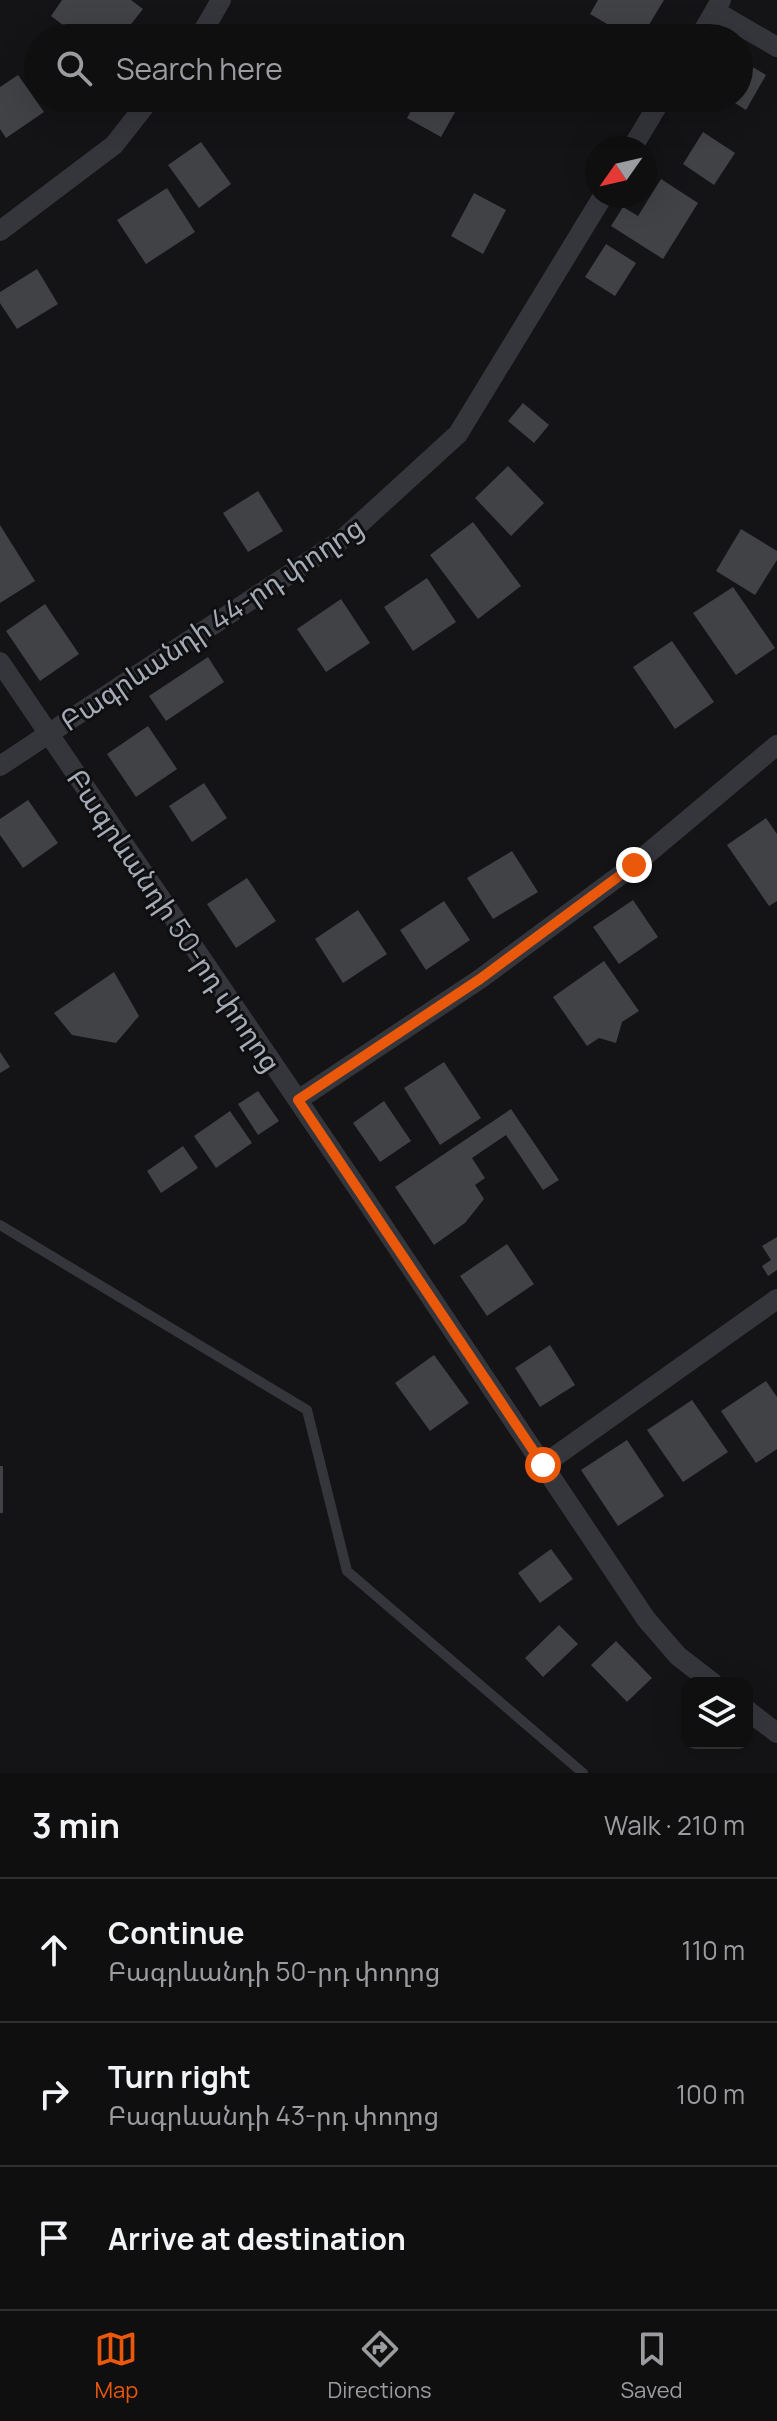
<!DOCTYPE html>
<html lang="en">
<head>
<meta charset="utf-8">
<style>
  body { margin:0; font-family:Manrope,"Noto Sans Armenian",sans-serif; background:#181819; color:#f1f3f6 }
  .controls { position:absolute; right:24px; bottom:24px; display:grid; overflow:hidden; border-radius:16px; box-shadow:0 8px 32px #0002 }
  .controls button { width:72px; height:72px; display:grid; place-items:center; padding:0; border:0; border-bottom:2px solid #2f2f30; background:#0f0f10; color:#f1f3f6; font:40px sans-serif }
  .compass { position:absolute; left:585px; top:136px; width:72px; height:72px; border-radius:50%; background:#0f0f10; box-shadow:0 8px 32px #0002; rotate:236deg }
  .stop { position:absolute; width:24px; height:24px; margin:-18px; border:6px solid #ea580c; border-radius:50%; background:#fff }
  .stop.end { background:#ea580c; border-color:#fff; box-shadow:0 2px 8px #0008 }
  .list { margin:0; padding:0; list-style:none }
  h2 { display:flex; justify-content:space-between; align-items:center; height:104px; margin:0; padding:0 32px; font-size:34px }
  h2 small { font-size:26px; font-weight:400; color:#9b9c9f }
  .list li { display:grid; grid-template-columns:52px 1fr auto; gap:24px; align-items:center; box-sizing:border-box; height:144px; padding:0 32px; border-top:2px solid #2f2f30 }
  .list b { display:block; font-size:30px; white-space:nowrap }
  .list p { margin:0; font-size:26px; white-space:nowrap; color:#9b9c9f }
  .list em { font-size:26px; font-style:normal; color:#9b9c9f }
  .icon { flex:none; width:44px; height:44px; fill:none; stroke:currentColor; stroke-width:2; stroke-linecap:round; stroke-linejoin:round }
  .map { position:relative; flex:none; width:777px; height:1773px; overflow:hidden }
  .search { position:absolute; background:#0f0f10; box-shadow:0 8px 32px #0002; left:24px; right:24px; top:24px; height:88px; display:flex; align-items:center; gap:20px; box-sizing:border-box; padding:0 28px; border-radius:44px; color:#9b9c9f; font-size:30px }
  .sheet { height:536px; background:#0f0f10 }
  nav { display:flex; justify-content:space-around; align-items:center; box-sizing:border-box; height:112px; border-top:2px solid #2f2f30; background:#0f0f10; font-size:22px; color:#9b9c9f }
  nav a { display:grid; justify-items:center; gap:4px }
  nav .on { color:#ea580c }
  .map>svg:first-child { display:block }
  .building { fill:#404246 }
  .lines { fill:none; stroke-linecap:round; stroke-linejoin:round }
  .service { stroke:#35363b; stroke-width:10 }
  .minor { stroke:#35363b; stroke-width:20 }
  .route { stroke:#ea580c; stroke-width:10 }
  .labels { text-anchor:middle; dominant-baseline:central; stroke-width:6; stroke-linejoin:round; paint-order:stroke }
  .street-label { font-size:28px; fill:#a5acb7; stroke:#0f0f11 }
</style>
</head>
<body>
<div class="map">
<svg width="777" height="1773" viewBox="0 0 777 1773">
  <rect width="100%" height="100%" fill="#141416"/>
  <path class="building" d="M62 0H131L143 9 120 38H80L51 16Z
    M598 0H664L641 38H631L590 14Z
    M739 59 766 75 746 110 727 98H739Z
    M18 75 44 112 6 138 0 129V87Z
    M418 98H463L441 137 407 118Z
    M703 132 735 153 714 185 683 164Z
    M201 142 231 184 199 208 168 165Z
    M661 179 698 203 663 259 611 226 623 207 638 216Z
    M167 188 195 232 146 264 117 220Z
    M474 193 506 210 483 254 451 236Z
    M606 244 636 263 615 296 585 277Z
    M37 269 58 304 17 329 0 303V292Z
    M523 403 549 425 534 443 508 421Z
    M508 466 544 503 511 536 475 498Z
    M258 491 283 531 248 552 223 513Z
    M473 522 521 586 478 619 430 555Z
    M0 525 35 581 0 603Z
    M741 529 777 551V560L755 595 716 571Z
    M427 578 456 622 413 651 384 607Z
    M733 587 775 648 736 675 693 613Z
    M341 599 370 643 326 672 297 629Z
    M45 604 79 654 40 681 6 631Z
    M672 641 714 702 675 729 633 667Z
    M208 657 224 682 166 721 149 696Z
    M148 726 177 769 136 797 107 754Z
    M204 783 227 818 192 842 169 806Z
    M28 800 58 843 23 868 0 835V819Z
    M766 818 777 834V901L769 906 727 845Z
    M512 851 538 892 493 919 467 878Z
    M247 878 276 921 236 948 207 904Z
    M633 900 658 937 619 964 593 927Z
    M444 901 470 940 426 970 400 930Z
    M358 910 387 954 343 983 315 939Z
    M604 961 639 1011 622 1022 616 1043 599 1038 587 1046 553 997Z
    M114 972 139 1016 116 1043 72 1035 54 1013Z
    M0 1052 10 1067 0 1073Z
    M444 1062 481 1118 440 1145 404 1088Z
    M258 1091 279 1121 258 1135 238 1104Z
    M384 1101 411 1141 380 1162 353 1123Z
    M511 1109 559 1180 543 1190 506 1135 472 1158 485 1178 475 1185 484 1199 465 1223 434 1245 395 1187Z
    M230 1111 252 1143 216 1168 194 1136Z
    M183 1146 198 1168 161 1193 147 1171Z
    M777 1237V1270L768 1276 762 1266 771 1260 762 1246Z
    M507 1244 534 1284 487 1316 460 1276Z
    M550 1345 575 1385 540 1407 515 1368Z
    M434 1355 469 1403 430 1431 395 1383Z
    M766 1381 777 1397V1449L756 1463 721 1411Z
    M692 1400 728 1452 683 1482 647 1430Z
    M627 1440 664 1496 618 1526 581 1470Z
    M0 1466H3V1513H0Z
    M551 1549 573 1579 540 1603 518 1573Z
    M559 1625 578 1644 543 1677 525 1658Z
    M616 1641 652 1678 627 1702 591 1665Z"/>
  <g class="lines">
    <path class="service" d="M0 1225 307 1410 347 1571 583 1773"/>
    <path class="minor" d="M715 11 777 47
      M199 38 221 0
      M699 38 721 0
      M632 148 662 98
      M0 231 114 145 151 98
      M0 662 369 1205 646 1619 678 1656 713 1683
      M0 766 344 538 458 434 603 196
      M298 1100 480 979 634 865 777 745
      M543 1465 777 1299
      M747 1710 777 1733"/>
  </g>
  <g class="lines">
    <path class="route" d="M543 1465 298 1100 480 979 634 865"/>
  </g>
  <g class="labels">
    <g class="street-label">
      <text transform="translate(211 623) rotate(-34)">Բագրևանդի 44-րդ փողոց</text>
      <text transform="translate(175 920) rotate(56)">Բագրևանդի 50-րդ փողոց</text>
    </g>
  </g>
</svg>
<div class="controls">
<button><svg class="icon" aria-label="layers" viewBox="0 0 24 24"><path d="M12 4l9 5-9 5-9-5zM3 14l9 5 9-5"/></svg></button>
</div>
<svg class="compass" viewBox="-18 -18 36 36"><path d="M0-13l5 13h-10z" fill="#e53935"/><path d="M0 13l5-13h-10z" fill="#9b9c9f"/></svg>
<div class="stop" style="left:543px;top:1465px"></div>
<div class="stop end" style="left:634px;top:865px"></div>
<div class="search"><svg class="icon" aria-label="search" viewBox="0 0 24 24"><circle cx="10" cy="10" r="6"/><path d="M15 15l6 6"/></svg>Search here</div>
</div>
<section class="sheet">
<h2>3 min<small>Walk · 210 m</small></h2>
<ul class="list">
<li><svg class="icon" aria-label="ahead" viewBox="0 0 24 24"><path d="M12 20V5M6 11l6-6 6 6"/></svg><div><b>Continue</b><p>Բագրևանդի 50-րդ փողոց</p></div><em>110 m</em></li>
<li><svg class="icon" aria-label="right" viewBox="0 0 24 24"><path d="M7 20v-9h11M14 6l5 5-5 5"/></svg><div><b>Turn right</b><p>Բագրևանդի 43-րդ փողոց</p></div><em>100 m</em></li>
<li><svg class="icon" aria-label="arrive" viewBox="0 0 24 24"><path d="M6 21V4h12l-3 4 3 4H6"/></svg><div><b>Arrive at destination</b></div></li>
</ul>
</section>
<nav>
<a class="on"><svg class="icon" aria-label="map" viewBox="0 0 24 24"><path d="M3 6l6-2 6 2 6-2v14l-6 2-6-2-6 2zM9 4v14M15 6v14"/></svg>Map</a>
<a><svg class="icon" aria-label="directions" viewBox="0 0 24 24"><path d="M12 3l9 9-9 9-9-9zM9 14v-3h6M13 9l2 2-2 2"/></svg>Directions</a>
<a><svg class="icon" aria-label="saved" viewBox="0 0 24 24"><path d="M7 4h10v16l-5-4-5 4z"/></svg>Saved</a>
</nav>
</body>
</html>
